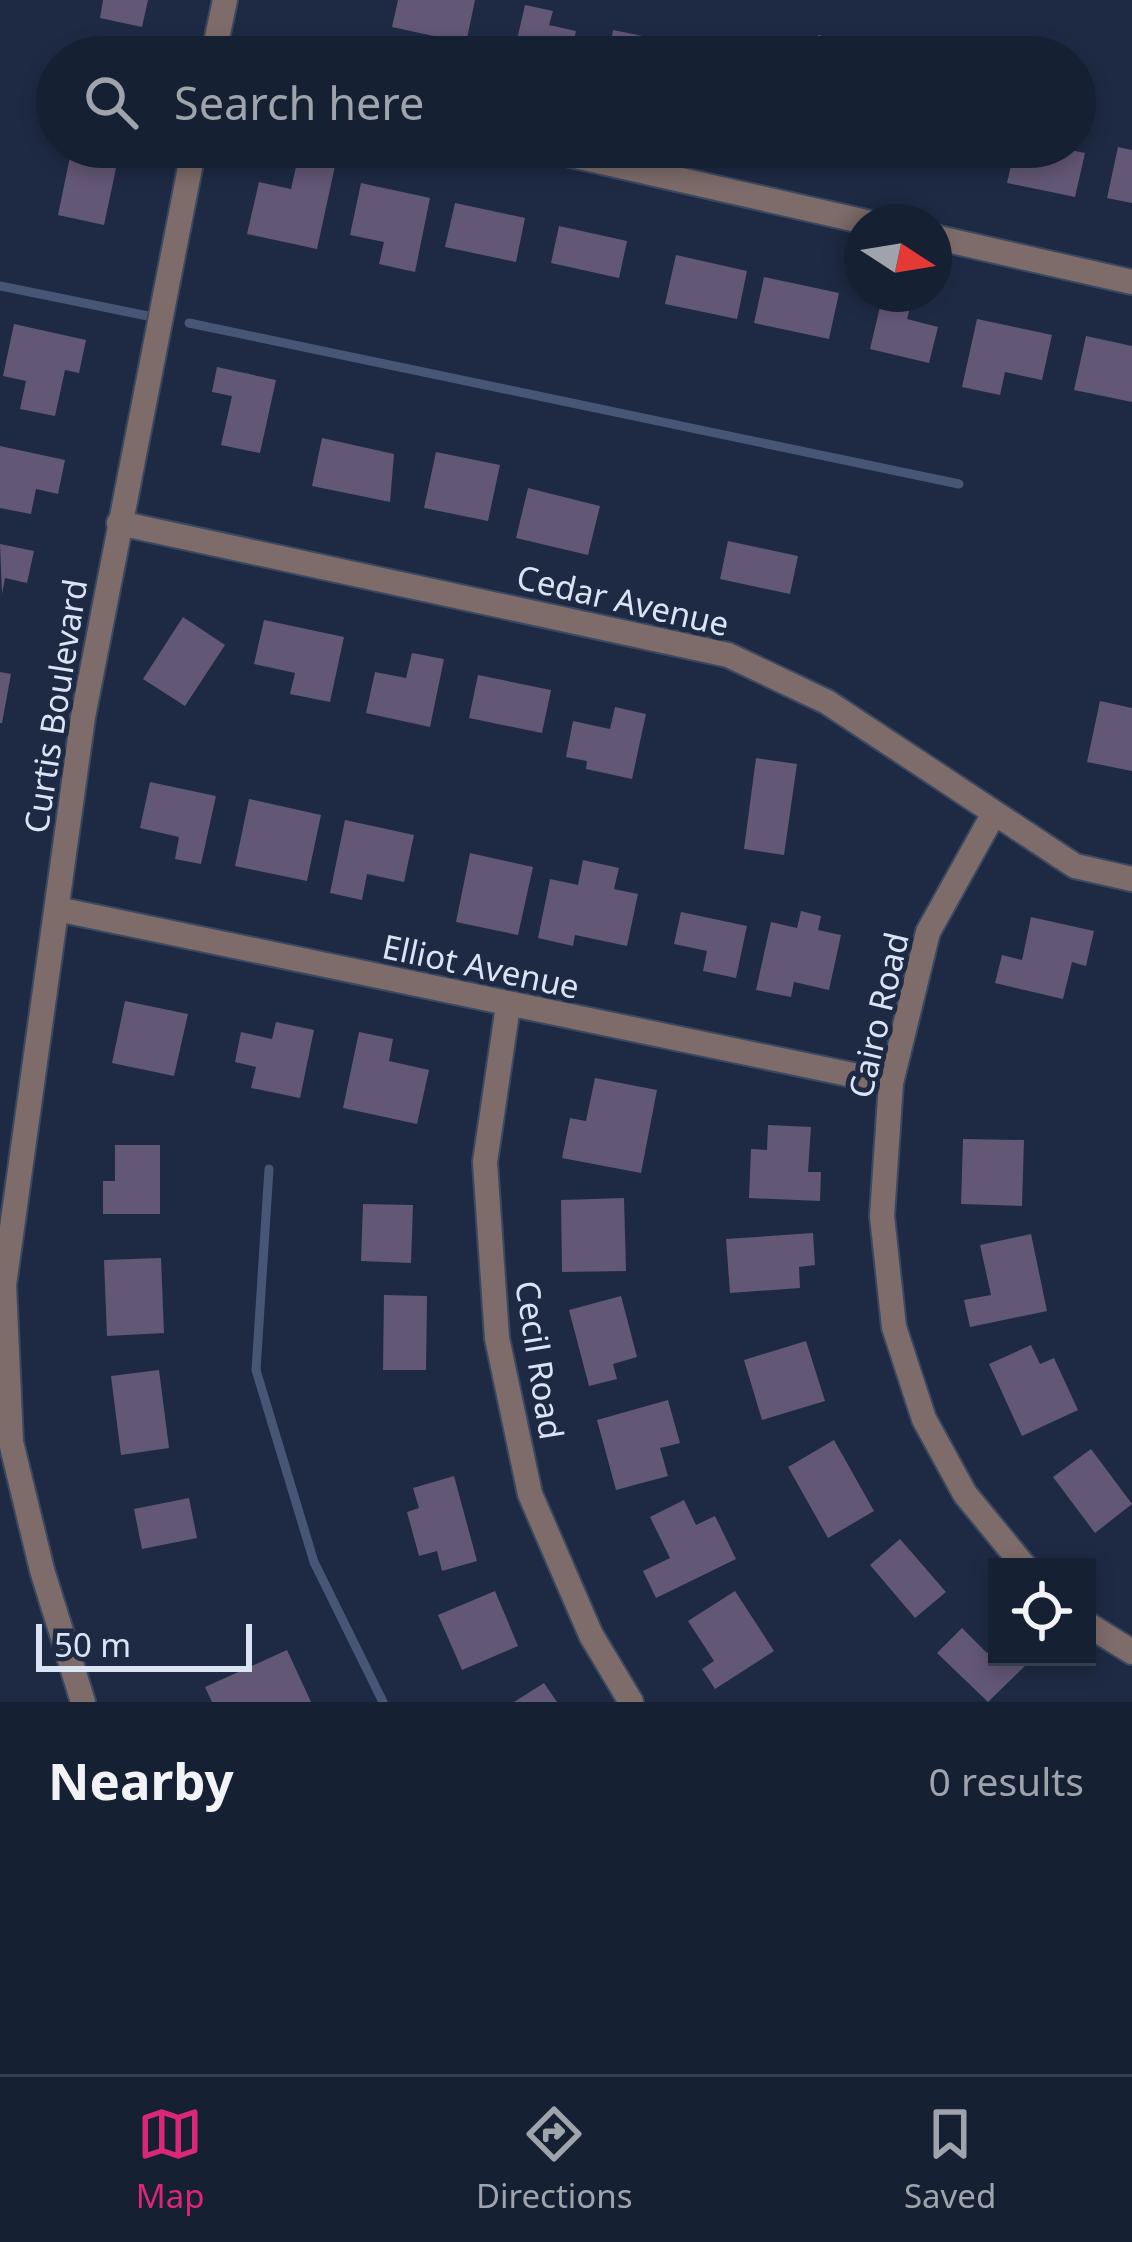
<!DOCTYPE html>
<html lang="en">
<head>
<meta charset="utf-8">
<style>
  body { margin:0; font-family:"Noto Sans",sans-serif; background:#1f283b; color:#f1f3f6 }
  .controls { position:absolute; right:36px; bottom:36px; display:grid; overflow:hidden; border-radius:0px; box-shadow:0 6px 18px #0003 }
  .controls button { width:108px; height:108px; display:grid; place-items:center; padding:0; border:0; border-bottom:3px solid #353e4e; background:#162033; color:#f1f3f6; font:60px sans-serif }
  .compass { position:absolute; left:844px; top:204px; width:108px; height:108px; border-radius:50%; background:#162033; box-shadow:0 6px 18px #0003; rotate:102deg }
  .scale { position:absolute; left:36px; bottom:30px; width:216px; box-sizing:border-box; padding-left:12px; border:6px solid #dbe4f5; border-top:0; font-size:33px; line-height:42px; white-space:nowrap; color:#dbe4f5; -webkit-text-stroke:9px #1e2a44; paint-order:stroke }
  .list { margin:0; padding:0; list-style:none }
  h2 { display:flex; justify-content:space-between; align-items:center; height:156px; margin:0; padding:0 48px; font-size:51px }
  h2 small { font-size:39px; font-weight:400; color:#9ea3ac }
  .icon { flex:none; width:66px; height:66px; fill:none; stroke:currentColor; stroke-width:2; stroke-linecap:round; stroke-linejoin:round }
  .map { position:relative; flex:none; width:1132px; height:1702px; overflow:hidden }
  .search { position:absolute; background:#162033; box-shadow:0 6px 18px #0003; left:36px; right:36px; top:36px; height:132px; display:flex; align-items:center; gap:30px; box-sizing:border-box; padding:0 42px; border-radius:66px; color:#9ea3ac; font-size:45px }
  .sheet { height:372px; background:#162033 }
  nav { display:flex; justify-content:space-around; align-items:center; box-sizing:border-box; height:168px; border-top:3px solid #353e4e; background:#162033; font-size:33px; color:#9ea3ac }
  nav a { display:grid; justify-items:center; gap:6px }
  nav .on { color:#db2777 }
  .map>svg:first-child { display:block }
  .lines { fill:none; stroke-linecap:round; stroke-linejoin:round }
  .stream { stroke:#485675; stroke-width:9 }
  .building { fill:#625775 }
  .street-casing { stroke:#3c4860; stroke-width:28 }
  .street { stroke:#7d6c6a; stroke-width:24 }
  .labels { text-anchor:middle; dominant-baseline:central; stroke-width:10; stroke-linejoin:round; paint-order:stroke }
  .street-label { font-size:33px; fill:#dbe4f5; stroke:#1e2a44 }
</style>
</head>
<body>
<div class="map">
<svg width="1132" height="1702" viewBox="0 0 1132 1702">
  <rect width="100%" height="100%" fill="#1e2a44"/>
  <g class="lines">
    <path class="stream" d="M0 286 148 316
      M189 323 959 484
      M269 1169 256 1370 314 1562 383 1702"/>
  </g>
  <path class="building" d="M103 0H148L142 27 100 18Z
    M398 0H475L466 43 392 27Z
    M525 5 553 11 549 25 576 31 570 57H513Z
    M613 30 677 43 674 57H608Z
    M818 35 884 49 882 57H814Z
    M96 40 140 49 139 57H92Z
    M72 147 119 154 104 225 58 215Z
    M1015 147H1055L1085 153 1075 197 1007 183Z
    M1118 147 1132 150V203L1107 198Z
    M298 158 335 166 317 249 247 234 259 182 291 189Z
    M361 183 430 198 415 272 379 264 384 242 350 235Z
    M455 203 525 218 516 262 445 247Z
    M559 226 627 241 619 278 551 263Z
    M676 255 747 271 737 319 665 304Z
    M764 277 839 293 829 339 754 323Z
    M883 294 913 296 907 319 938 327 929 363 870 349Z
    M977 319 1052 335 1042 380 1005 372 1000 395 962 387Z
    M14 324 86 340 79 373 65 370 55 416 20 409 26 381 3 376Z
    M1086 336 1132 346V402L1074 390Z
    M217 367 276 380 260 453 221 445 232 396 212 392Z
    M322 438 394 454 390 502 312 486Z
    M0 446 65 460 58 494 36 489 31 514 0 508Z
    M436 452 500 465 488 521 424 508Z
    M528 488 600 506 588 555 516 538Z
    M728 541 798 556 790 594 720 579Z
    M0 544 34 551 27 583 5 578 2 594Z
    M183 617 225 645 185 706 143 679Z
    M264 620 344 637 330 702 290 694 295 673 254 664Z
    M412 653 444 659 430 727 366 713 375 672 406 678Z
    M0 672 11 674 2 723H0Z
    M478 675 551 690 542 733 469 718Z
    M1100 701 1132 708V771L1087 762Z
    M615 707 646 714 632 779 586 769 587 761 566 757 573 721 610 729Z
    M756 758 797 764 784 855 744 849Z
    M150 782 216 796 201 864 175 859 179 837 140 828Z
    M249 799 321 815 307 881 235 866Z
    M345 820 414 835 404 882 367 874 362 900 330 893Z
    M470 853 533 867 518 935 456 922Z
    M583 860 619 868 614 889 638 894 627 946 575 935 573 946 538 938 550 879 578 885Z
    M801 911 821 916 818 930 841 935 829 990 794 982 791 997 756 990 771 922 797 928Z
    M681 912 747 926 736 978 703 971 707 951 674 944Z
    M1031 917 1094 931 1086 966 1072 962 1063 999 995 983 1002 955 1022 960Z
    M125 1001 188 1014 174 1076 112 1063Z
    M276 1022 314 1030 300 1098 251 1088 256 1067 235 1062 241 1032 272 1039Z
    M359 1032 393 1039 389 1061 429 1070 417 1124 343 1108Z
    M595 1078 657 1090 641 1173 562 1158 570 1118 586 1121Z
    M768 1125 811 1127 808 1172H821L820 1201 749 1198 751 1149 767 1150Z
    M963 1139 1024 1140 1022 1206 961 1204Z
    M115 1145H160V1214H103V1181H115Z
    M624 1198 626 1271 562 1272 561 1200Z
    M363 1204 413 1205 411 1263 361 1261Z
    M813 1233 815 1265 799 1267 800 1288 730 1293 726 1239Z
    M1031 1234 1047 1311 970 1327 964 1300 991 1295 980 1245Z
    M161 1258 164 1333 107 1336 104 1260Z
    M384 1295 427 1296 426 1370H383Z
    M621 1296 637 1357 613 1364 617 1379 589 1386 569 1310Z
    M806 1341 825 1401 762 1420 744 1360Z
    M1031 1345 1040 1364 1054 1358 1078 1410 1022 1436 989 1364Z
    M159 1370 169 1448 121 1455 111 1376Z
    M668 1400 680 1443 660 1448 668 1476 616 1490 597 1420Z
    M834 1440 874 1511 828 1538 788 1467Z
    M1091 1449 1132 1504 1095 1533 1053 1477Z
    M454 1476 477 1561 442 1571 437 1551 419 1556 407 1512 419 1508 413 1488Z
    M189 1498 197 1538 142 1549 134 1509Z
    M684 1500 696 1525 715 1516 736 1559 656 1598 643 1571 670 1558 650 1517Z
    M900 1539 946 1592 915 1618 870 1565Z
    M495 1591 518 1646 462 1670 438 1615Z
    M735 1591 774 1651 715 1689 702 1669 714 1661 688 1621Z
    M962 1628 987 1653 997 1644V1657H1023L1028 1663 988 1702 937 1653Z
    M287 1650 311 1702H212L205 1687Z
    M544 1683 557 1702H514Z"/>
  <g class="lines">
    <defs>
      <path id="street" d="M213 57 225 0
        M536 147 866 222
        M934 237 1132 282
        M119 523 728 655 827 702 1075 866 1132 879
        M993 815 928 932 891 1083 882 1216 894 1327 924 1419 965 1494 1025 1567
        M57 909 891 1083
        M508 1006 485 1162 497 1338 530 1494 591 1635 631 1702
        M1087 1624 1132 1652
        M83 1702 42 1570 11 1442 4 1285 83 717 194 147"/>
    </defs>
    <use href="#street" class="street-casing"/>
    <use href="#street" class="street"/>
  </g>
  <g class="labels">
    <g class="street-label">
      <text transform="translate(623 600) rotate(13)">Cedar Avenue</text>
      <text transform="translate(55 706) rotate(-81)">Curtis Boulevard</text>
      <text transform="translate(481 966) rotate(12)">Elliot Avenue</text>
      <text transform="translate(878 1015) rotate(-77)">Cairo Road</text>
      <text transform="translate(540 1360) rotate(81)">Cecil Road</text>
    </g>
  </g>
</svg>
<div class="controls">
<button><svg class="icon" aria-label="locate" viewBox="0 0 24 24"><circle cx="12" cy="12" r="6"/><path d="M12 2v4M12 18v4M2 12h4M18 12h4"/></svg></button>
</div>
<svg class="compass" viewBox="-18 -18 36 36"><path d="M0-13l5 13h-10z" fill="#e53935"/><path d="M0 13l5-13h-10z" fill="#9ea3ac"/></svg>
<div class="scale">50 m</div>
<div class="search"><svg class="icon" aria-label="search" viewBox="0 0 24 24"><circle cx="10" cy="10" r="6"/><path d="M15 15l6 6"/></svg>Search here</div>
</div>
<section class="sheet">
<h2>Nearby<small>0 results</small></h2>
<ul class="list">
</ul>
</section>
<nav>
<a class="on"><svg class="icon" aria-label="map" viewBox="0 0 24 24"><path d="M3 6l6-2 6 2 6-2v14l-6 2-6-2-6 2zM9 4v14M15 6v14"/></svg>Map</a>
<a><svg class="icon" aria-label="directions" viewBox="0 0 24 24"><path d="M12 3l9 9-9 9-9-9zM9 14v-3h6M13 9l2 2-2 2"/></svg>Directions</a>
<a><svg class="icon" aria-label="saved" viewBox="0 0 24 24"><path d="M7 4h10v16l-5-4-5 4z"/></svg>Saved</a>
</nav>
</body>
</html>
